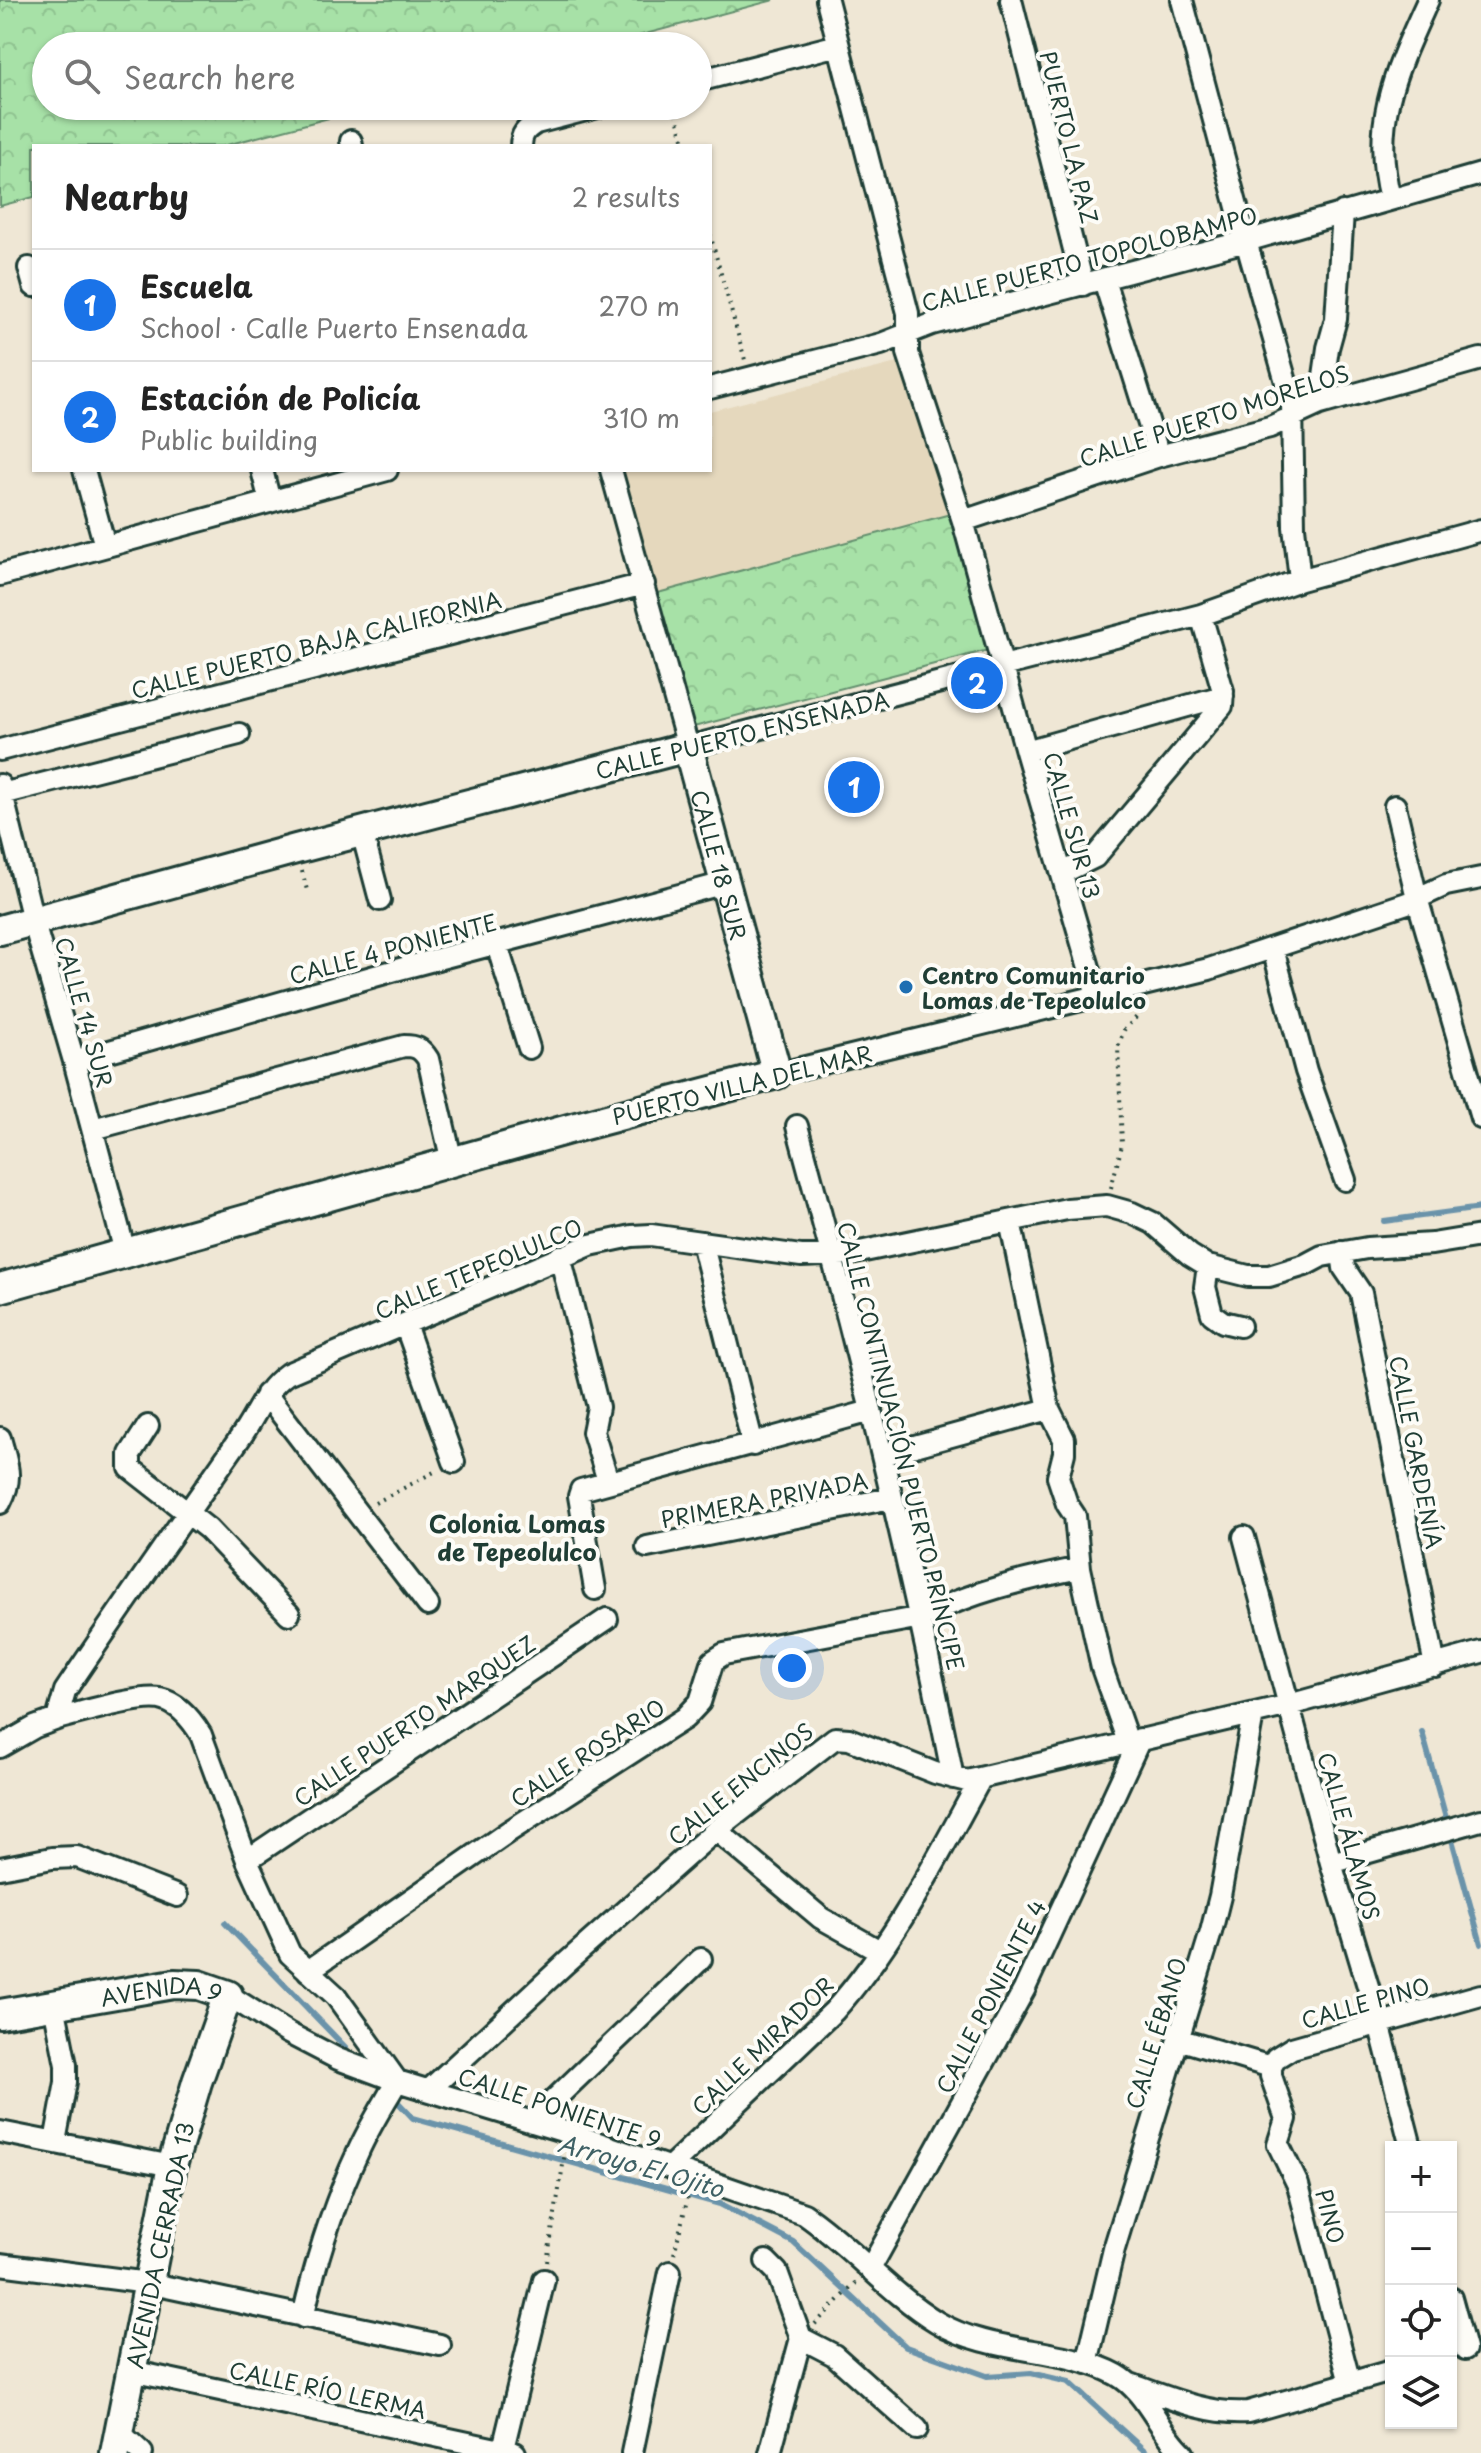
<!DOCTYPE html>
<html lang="en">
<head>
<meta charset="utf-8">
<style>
  body { margin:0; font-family:"Playpen Sans",sans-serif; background:#f6f6f6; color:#222 }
  .controls { position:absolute; right:24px; bottom:24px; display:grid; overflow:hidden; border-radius:0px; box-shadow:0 2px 6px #0004 }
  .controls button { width:72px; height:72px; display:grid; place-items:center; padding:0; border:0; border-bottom:2px solid #e0e0e0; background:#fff; color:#222; font:40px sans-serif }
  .you { position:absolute; left:792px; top:1668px; width:28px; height:28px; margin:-20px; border:6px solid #fff; border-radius:50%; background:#1a73e8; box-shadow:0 0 0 12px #1a73e833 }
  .badge { display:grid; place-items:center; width:52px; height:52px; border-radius:50%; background:#1a73e8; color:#fff; font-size:26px; font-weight:700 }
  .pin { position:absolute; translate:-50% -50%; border:4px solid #fff; box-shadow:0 2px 8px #0006 }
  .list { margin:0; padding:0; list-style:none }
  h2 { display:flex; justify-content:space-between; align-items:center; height:104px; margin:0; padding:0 32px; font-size:34px }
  h2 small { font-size:26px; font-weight:400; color:#767676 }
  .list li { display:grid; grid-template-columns:52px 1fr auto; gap:24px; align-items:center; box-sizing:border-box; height:112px; padding:0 32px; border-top:2px solid #e0e0e0 }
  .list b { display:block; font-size:30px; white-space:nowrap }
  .list p { margin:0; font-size:26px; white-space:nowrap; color:#767676 }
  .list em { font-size:26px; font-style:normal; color:#767676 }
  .icon { flex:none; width:44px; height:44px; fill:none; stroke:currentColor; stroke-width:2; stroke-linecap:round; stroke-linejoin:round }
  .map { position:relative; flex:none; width:1481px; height:2453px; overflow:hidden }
  .search { position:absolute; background:#fff; box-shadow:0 2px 6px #0004; left:32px; top:32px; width:680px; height:88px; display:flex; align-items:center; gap:20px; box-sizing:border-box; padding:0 28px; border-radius:44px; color:#767676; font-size:30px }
  .panel { position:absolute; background:#fff; box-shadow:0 2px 6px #0004; left:32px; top:144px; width:680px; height:328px; border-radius:0px }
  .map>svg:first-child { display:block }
  .built { fill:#e5d8bd }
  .park { fill:url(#park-crowns); stroke:#638f6e; stroke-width:2 }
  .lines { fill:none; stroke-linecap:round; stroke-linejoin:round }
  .stream { stroke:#6b93aa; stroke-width:6 }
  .street-casing { stroke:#1f3d34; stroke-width:26 }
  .secondary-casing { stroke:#1f3d34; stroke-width:34 }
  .path { stroke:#1f3d34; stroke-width:4; stroke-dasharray:2 6; stroke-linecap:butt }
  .street { stroke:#fdfcf7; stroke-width:20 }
  .secondary { stroke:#fdfcf7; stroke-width:28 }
  .poi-dot { fill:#1f6fb2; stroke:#fdfcf7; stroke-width:3 }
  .labels { text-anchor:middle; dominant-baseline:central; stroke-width:8; stroke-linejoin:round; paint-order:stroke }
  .street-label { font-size:22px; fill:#1f3d34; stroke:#fdfcf7 }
  .poi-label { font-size:22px; font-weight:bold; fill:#1f3d34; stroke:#fdfcf7; text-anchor:start }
  .neighbourhood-label { font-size:24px; font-weight:bold; fill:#1f3d34; stroke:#fdfcf7 }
  .water-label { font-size:24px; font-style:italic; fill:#3f6165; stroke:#fdfcf7 }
</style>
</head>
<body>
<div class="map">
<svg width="1481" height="2453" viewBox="0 0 1481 2453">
  <defs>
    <pattern id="park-crowns" width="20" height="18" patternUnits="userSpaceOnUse" patternTransform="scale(2)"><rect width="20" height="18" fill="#a7e1a7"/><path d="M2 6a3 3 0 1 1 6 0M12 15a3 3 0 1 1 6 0" fill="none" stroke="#8fc290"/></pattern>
  </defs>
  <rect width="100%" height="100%" fill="#efe7d5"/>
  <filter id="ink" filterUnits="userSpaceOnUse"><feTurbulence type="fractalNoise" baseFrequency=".0125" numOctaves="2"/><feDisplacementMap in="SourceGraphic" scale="16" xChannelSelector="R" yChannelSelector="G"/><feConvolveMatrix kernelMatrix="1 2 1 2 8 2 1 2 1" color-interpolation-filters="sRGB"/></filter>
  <g filter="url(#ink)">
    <path class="built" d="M912 359 954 513 654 594 623 470H710V411Z"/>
    <path class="park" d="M0 0H774L600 46H46V106H374L223 146H34V197L0 206Z
      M954 513 988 650 686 729 654 594Z"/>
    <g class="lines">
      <path class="stream" d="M1384 1221 1481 1208
        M1422 1732 1481 1944
        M225 1923 346 2048
        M393 2097 413 2118 720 2204 793 2242 906 2347 987 2376 1031 2373 1069 2382 1147 2453"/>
      <defs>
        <path id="street" d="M827 0 908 313V353L963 521 1026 751 1097 995
          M1011 0 1083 285
          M1182 0 1246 241 1292 403 1294 527 1300 580
          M698 81 838 45
          M351 141 352 146
          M521 146C521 134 526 129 536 123L602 106
          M1390 198C1370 121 1397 69 1428 0
          M29 268 34 286
          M1104 280 1159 456
          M710 388 881 344 932 324 1246 241 1481 174
          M1320 404 1328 348 1336 319 1343 212
          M84 470 105 546
          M262 470 270 502
          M611 470 688 747 1201 615 1300 580 1481 530
          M963 521 1159 456 1270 427 1320 404 1481 359
          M0 575 387 470
          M0 750 644 584
          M1026 751 1223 696
          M0 785 33 920 74 1061 125 1252
          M2 794 239 734
          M1395 806 1417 898 1481 1118
          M362 832 380 900
          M1062 873 1095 857 1222 706 1223 691 1201 615
          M497 945 529 1048
          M1273 949 1306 1071 1345 1180
          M74 1061 396 970 725 883
          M777 1074 1209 969 1407 903 1446 885 1481 878
          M797 1126C856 1342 910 1559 953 1778
          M93 1129 404 1046C416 1046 421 1048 428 1059L452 1162
          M1010 1221 1049 1409 1064 1439V1453L1058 1477 1067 1504 1075 1516 1080 1568 1102 1668 1128 1742
          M702 1242 753 1445
          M1342 1252 1344 1268 1361 1293 1435 1666
          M560 1256 598 1407 593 1432 608 1481
          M1208 1266 1205 1287 1212 1314 1223 1322 1240 1326
          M405 1324 454 1462
          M266 1394 428 1605
          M148 1426 130 1454V1468L208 1529 289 1614
          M0 1438C7 1465 14 1477 0 1503
          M882 1455 1049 1409
          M1244 1537 1331 1863 1379 2023 1411 2147
          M647 1547 891 1498
          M595 1589 579 1496 581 1490 871 1411
          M57 1719C80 1713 138 1695 160 1699 179 1703 192 1720 201 1735L247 1860 290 1954 336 1996 397 2081 569 2133 804 2214C851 2246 888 2292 937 2322 992 2355 1064 2346 1117 2375 1147 2392 1158 2430 1183 2453
          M0 1747 35 1727 57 1719 65 1691C122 1606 181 1522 240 1438 257 1415 263 1391 287 1374L590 1245 632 1236 651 1235 801 1256 850 1254 1067 1209 1107 1206 1132 1213 1153 1223 1190 1255 1208 1266 1248 1276H1269L1305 1265 1322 1256 1367 1248 1432 1244 1481 1236
          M716 1830 821 1918 880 1951
          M247 1860 607 1619
          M1331 1863 1481 1820
          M0 1868 52 1858 77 1857 177 1896
          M308 1971 508 1832 685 1718 700 1702 713 1661 724 1654 921 1617C972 1592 1025 1579 1080 1568
          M228 1995 288 2033 338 2059 397 2081C384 2104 369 2127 358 2152 333 2205 316 2260 303 2317
          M54 2005 66 2065V2082L55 2142
          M1178 2039 1271 2067 1276 2058 1292 2048 1481 1995
          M1271 2067V2076L1286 2119 1278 2144 1298 2185 1350 2383
          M429 2090 566 1963 716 1830 835 1738 849 1739 935 1773 967 1781 1289 1705 1481 1652
          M531 2122 701 1959
          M0 2132 172 2166
          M670 2167 834 2011C895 1943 937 1858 981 1778
          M766 2261 777 2272 801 2338 834 2355 917 2429
          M0 2264 148 2283 440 2345
          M870 2269 1024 1990 1140 1739
          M1451 2298 1465 2349
          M1087 2363 1114 2249 1211 1932 1220 1896 1253 1714
          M131 2371 515 2453
          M1130 2384C1167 2397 1208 2415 1248 2412L1391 2371
          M119 2432 142 2453
          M502 2453 544 2280
          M632 2453 670 2272
          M770 2453 801 2338"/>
        <g id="secondary">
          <path id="s1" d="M0 930 296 849 688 747 777 1074 569 1129 0 1288"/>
          <path id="s2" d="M0 2014 174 1984 199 1985 228 1995 197 2082 172 2166 115 2453"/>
        </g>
      </defs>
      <use href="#street" class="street-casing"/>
      <use href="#secondary" class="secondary-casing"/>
      <path class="path" d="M674 106 685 146
        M710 234 745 360
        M302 871 308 894
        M1111 1188 1122 1145 1118 1047 1124 1030 1148 1005
        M375 1503 438 1470
        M674 2254 689 2193
        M547 2262 565 2153
        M815 2324 857 2282"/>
      <use href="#street" class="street"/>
      <use href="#secondary" class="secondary"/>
    </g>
  </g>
  <circle class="poi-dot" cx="906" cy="987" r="8"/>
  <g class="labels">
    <g class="street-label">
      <text transform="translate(1070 137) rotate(76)">PUERTO LA PAZ</text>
      <text transform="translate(1089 258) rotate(-15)">CALLE PUERTO TOPOLOBAMPO</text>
      <text transform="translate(1214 415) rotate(-18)">CALLE PUERTO MORELOS</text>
      <text transform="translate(316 644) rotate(-14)">CALLE PUERTO BAJA CALIFORNIA</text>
      <text transform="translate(742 734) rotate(-14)">CALLE PUERTO ENSENADA</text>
      <text transform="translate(1073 825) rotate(74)">CALLE SUR 13</text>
      <text stroke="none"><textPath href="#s1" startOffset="834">CALLE 18 SUR</textPath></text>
      <text transform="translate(393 948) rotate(-15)">CALLE 4 PONIENTE</text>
      <text transform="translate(85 1012) rotate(74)">CALLE 14 SUR</text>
      <text transform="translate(742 1084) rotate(-14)">PUERTO VILLA DEL MAR</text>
      <text transform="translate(478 1268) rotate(-23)">CALLE TEPEOLULCO</text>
      <text transform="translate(902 1446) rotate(76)">CALLE CONTINUACIÓN PUERTO PRÍNCIPE</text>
      <text transform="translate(1417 1452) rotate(79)">CALLE GARDENÍA</text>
      <text transform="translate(764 1499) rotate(-11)">PRIMERA PRIVADA</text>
      <text transform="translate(414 1720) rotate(-34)">CALLE PUERTO MARQUEZ</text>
      <text transform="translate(587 1752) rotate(-33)">CALLE ROSARIO</text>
      <text transform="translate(740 1783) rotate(-39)">CALLE ENCINOS</text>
      <text transform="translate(1350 1836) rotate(74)">CALLE ÁLAMOS</text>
      <text transform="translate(990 1996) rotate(-63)">CALLE PONIENTE 4</text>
      <text stroke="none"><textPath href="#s2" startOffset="164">AVENIDA 9</textPath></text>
      <text transform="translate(1365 2002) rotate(-16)">CALLE PINO</text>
      <text transform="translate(1155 2033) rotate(-73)">CALLE ÉBANO</text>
      <text transform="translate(762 2045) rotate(-44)">CALLE MIRADOR</text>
      <text transform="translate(560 2107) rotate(18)">CALLE PONIENTE 9</text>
      <text transform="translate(1331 2216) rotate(75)">PINO</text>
      <text transform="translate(159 2245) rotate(-78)">AVENIDA CERRADA 13</text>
      <text transform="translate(328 2389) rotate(12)">CALLE RÍO LERMA</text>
    </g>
    <g class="poi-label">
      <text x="922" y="974">Centro Comunitario<tspan x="922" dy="25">Lomas de Tepeolulco</tspan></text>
    </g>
    <g class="neighbourhood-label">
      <text x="517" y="1523">Colonia Lomas<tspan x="517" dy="28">de Tepeolulco</tspan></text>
    </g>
    <g class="water-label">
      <text transform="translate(641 2165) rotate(16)">Arroyo El Ojito</text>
    </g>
  </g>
</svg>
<div class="controls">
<button>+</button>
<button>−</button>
<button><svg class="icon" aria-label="locate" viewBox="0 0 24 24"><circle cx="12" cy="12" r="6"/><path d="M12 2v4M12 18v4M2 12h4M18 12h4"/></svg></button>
<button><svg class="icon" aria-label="layers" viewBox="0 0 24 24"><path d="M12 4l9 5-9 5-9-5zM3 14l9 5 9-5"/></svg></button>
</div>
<div class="you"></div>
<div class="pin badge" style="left:854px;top:787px">1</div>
<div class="pin badge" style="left:977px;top:683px">2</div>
<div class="search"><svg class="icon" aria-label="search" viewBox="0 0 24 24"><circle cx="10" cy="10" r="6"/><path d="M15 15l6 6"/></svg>Search here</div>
<section class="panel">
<h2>Nearby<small>2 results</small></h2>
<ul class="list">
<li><span class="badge">1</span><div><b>Escuela</b><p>School · Calle Puerto Ensenada</p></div><em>270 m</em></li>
<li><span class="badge">2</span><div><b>Estación de Policía</b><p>Public building</p></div><em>310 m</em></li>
</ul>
</section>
</div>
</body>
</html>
